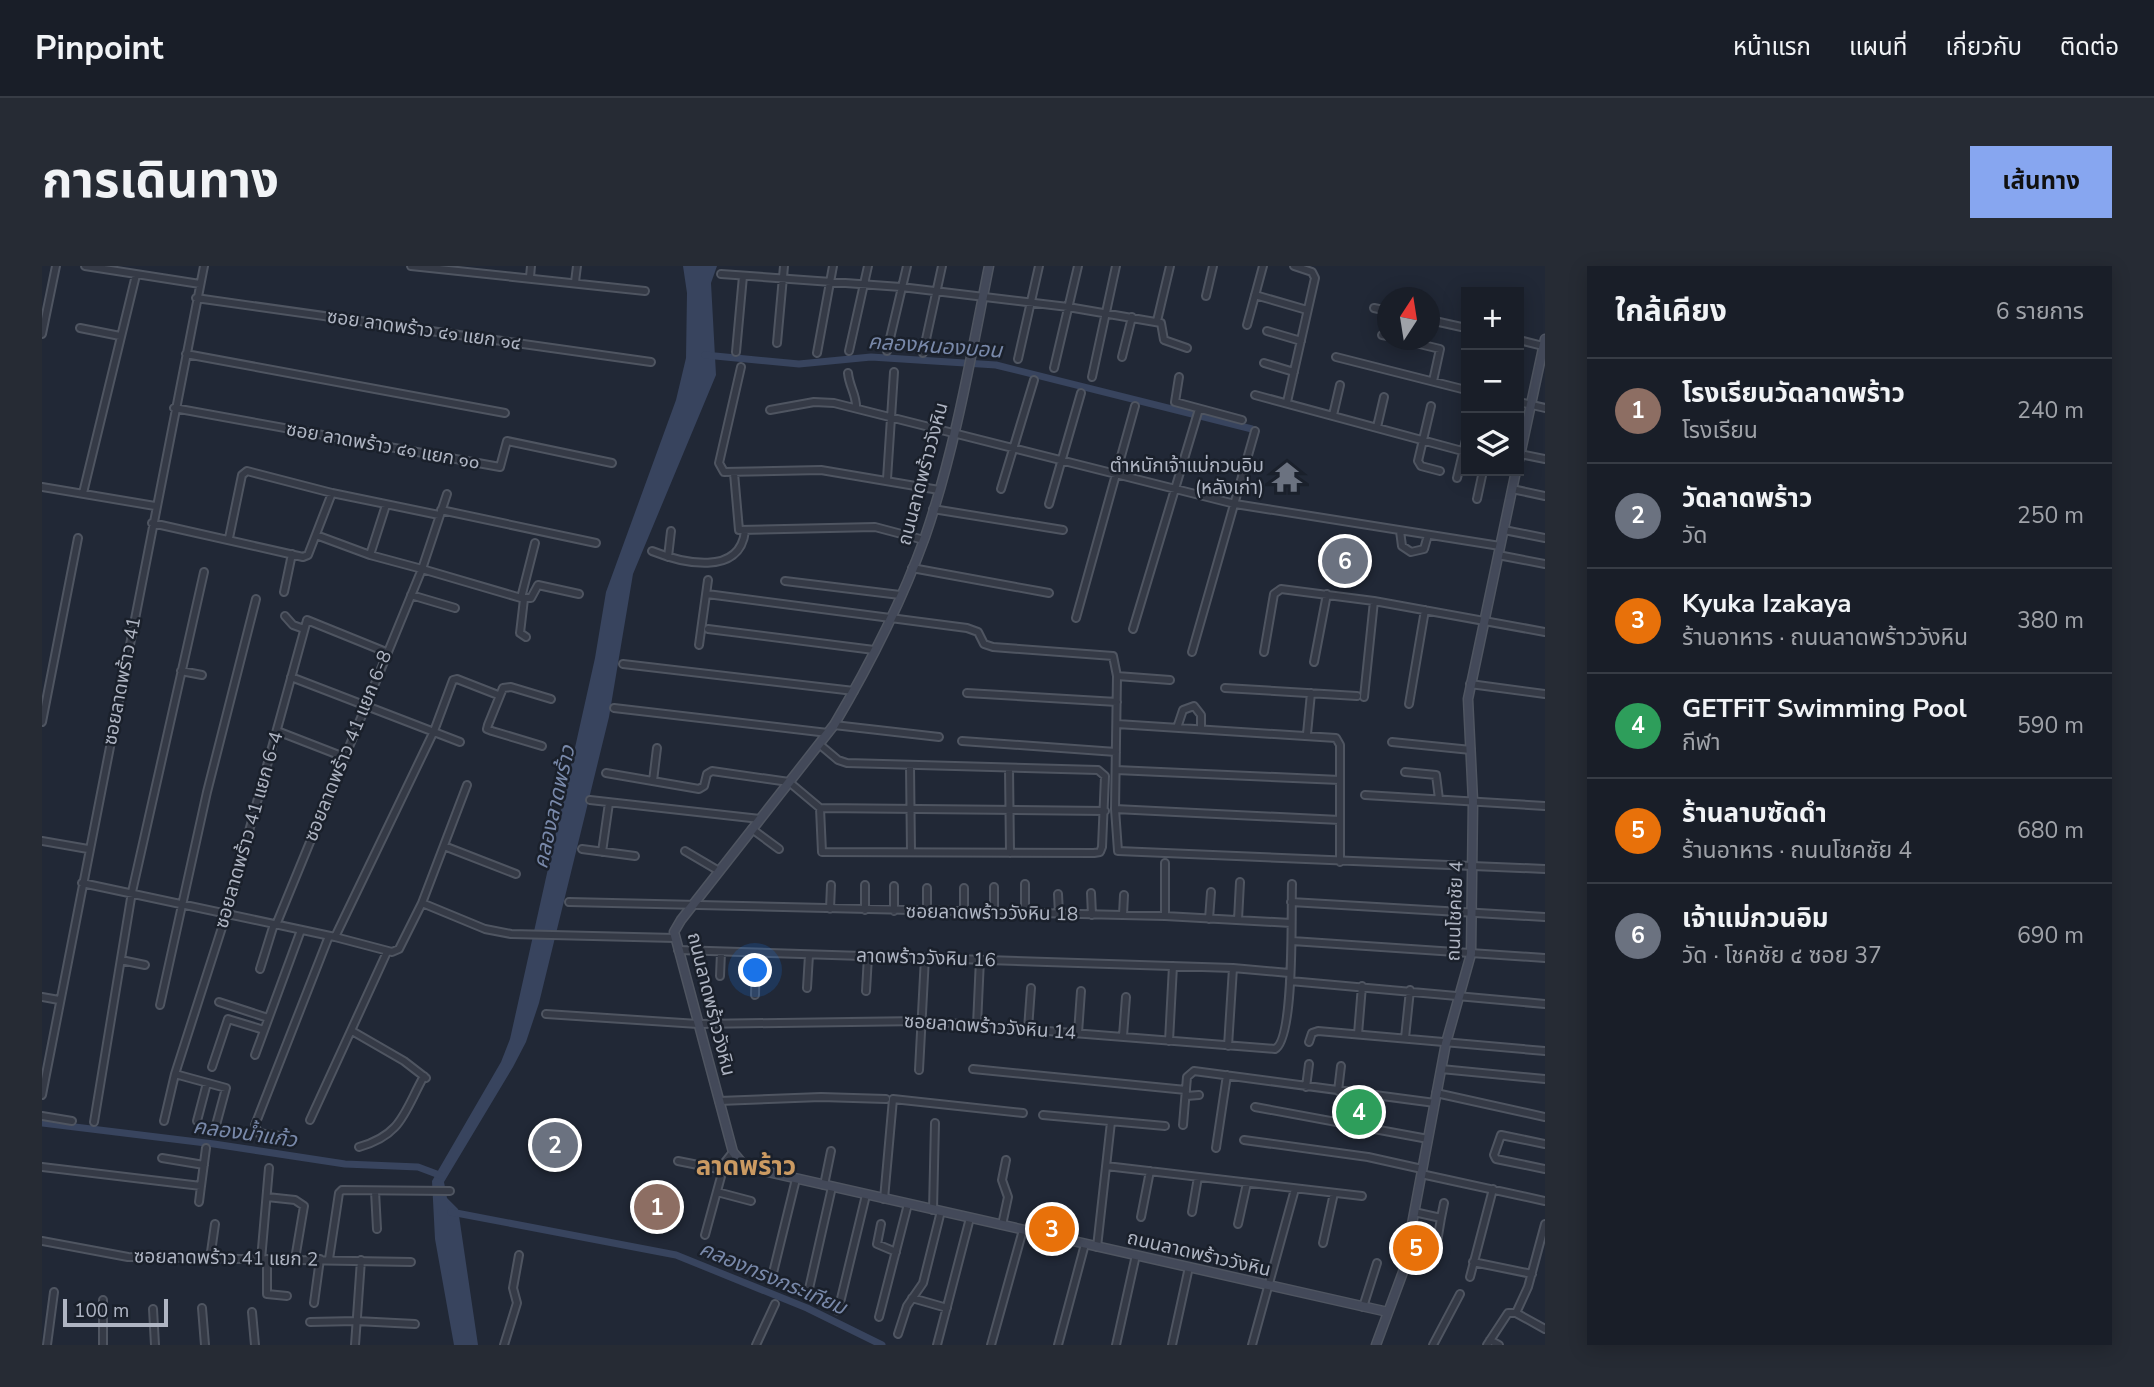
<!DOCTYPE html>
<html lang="th">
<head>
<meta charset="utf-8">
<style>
  body { margin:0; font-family:"Nunito Sans","Noto Sans Thai",sans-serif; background:#262b34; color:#f1f3f6 }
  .controls { position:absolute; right:21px; top:21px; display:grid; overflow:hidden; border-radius:0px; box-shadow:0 4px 18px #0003 }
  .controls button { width:63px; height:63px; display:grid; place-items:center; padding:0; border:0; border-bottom:2px solid #373c45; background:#191e28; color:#f1f3f6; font:35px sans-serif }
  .compass { position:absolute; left:1335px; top:21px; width:63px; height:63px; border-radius:50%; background:#191e28; box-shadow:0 4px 18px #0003; rotate:12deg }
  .scale { position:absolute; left:21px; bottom:18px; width:105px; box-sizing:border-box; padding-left:7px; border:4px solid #afb5c3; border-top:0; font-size:19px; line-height:24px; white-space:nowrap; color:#afb5c3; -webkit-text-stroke:5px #1a202b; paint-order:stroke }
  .you { position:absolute; left:714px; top:705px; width:24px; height:24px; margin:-18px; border:5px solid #fff; border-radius:50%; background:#1a73e8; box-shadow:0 0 0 10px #1a73e833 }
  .badge { display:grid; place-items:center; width:46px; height:46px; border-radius:50%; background:#87a6f0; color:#fff; font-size:23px; font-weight:700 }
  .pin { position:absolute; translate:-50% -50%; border:4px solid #fff; box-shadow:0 2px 7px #0006 }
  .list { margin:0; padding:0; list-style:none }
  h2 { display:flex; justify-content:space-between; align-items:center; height:91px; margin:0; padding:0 28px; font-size:30px }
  h2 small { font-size:23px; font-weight:400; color:#9fa2a8 }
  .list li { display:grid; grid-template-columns:46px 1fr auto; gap:21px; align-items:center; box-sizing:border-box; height:105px; padding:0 28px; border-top:2px solid #373c45 }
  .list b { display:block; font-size:26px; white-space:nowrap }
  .list p { margin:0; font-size:23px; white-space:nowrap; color:#9fa2a8 }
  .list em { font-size:23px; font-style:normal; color:#9fa2a8 }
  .icon { flex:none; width:38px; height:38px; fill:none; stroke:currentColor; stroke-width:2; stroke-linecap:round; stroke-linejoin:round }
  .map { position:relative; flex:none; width:1503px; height:1079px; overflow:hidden; border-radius:0px }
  header { display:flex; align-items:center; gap:42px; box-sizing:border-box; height:98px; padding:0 35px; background:#191e28; border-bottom:2px solid #373c45 }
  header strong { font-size:33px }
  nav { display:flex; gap:38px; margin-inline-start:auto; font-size:24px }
  .intro { display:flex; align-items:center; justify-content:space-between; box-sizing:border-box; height:168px; padding:0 42px }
  h1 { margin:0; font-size:49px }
  .button { padding:18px 32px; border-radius:0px; background:#87a6f0; color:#111; font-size:24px; font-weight:700 }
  main { display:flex; gap:42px; padding:0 42px }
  aside { flex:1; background:#191e28; border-radius:0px; box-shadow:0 4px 18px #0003 }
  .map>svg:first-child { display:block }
  .water { fill:#38445e }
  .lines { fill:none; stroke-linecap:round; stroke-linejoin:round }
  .canal { stroke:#38445e; stroke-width:7 }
  .street-casing { stroke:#4f5561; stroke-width:10 }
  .secondary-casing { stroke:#4f5561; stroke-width:11 }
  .street { stroke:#353a46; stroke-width:6 }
  .secondary { stroke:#434959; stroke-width:8 }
  .labels { text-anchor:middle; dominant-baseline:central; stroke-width:5; stroke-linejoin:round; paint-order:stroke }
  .street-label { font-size:19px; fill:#afb5c3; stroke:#1a202b }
  .poi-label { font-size:19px; fill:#afb5c3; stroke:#1a202b; text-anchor:end }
  .water-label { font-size:21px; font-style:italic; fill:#7989aa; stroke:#1a202b }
  .district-label { font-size:26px; font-weight:bold; fill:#cb9a62; stroke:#1a202b }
</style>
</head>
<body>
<header>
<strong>Pinpoint</strong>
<nav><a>หน้าแรก</a><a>แผนที่</a><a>เกี่ยวกับ</a><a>ติดต่อ</a></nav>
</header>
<div class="intro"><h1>การเดินทาง</h1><a class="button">เส้นทาง</a></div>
<main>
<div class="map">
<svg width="1503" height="1079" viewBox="0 0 1503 1079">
  <rect width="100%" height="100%" fill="#212836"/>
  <path class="water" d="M641 0H675L669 17 674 109 591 308 567 451 497 737 484 776 471 801 402 916 405 932 416 943 436 1079H412L393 973 390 915 459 796 468 773 553 392 564 326 634 134 644 92 645 27Z
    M1306 837 1328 839V856L1306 853Z"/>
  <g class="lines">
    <path class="canal" d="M663 89 757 98 829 91 954 99 1210 163
      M0 857 172 878 303 898 376 901 400 910
      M409 946 634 989 765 1042 840 1079"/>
    <defs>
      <path id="street" d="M43 0 158 18
        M369 0 603 25
        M679 8 859 21 1026 41 1119 57 1122 74 1145 82
        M488 11 489 0
        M533 16 535 0
        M1213 29 1265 44
        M1164 30 1171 0
        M154 32 609 96
        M1332 42 1346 45
        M1388 54 1424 62
        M1115 55 1128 0
        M1205 59 1221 0
        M38 62 78 70
        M1225 65 1259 75
        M0 68 14 0
        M1340 69 1346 70
        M1361 74 1398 83 1391 115
        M1477 74 1501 80
        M735 77 742 0
        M807 85 826 0
        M845 85 865 0
        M694 86 701 10
        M775 87 791 0
        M881 87 900 0
        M144 88 463 147
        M1080 91 1090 51
        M1294 91 1424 124
        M976 93 997 0
        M1222 97 1252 106
        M699 101 677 197 682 206 779 204 897 224
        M1012 102 1036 0
        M806 107C807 120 815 130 814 142
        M1050 111 1074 0
        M1137 111 1133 136 1200 154
        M1213 129 1424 186
        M1245 136 1273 12 1270 6 1252 0
        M1477 136 1503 142
        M1389 140 1376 195 1379 200 1398 205
        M132 142 458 201 465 175 570 197
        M728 144 772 136 792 137 1193 238 1458 280
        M1291 149 1298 119
        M1335 161 1342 131
        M1478 188 1503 193
        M692 207 697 264 833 261 882 274
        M1415 212 1424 174
        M845 213 852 106
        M0 221 113 240
        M959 223 992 114
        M1470 223 1503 230
        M41 227 94 9
        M1435 233 1441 205
        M1007 238 1039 127
        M891 243 1021 264
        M399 244 554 277
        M110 257 261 291 266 289 290 227
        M1462 264 1503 272
        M1358 265 1360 280 1369 286 1382 283 1386 269
        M274 269 328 289 380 303 405 228
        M187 272 200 209 205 205 290 227 397 249
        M610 285C640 297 698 311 703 265
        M328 289 344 239
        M1456 289 1503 298
        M626 291 629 265
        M870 302 1007 327
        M743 315 858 329
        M242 326 250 288
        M665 328 925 362 936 366 942 378 951 381 1071 390 1075 410 1073 543 1076 585 1503 603
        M369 329 413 342
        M479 332H489L496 319 537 328
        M482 333 478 367 484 371
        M243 350 251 359 262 363
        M1034 352 1093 140
        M666 363 832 384
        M1091 363 1157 143
        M657 379 666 314
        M1150 386 1213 165
        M1222 386 1232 328 1239 323 1332 335 1503 366
        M1272 396 1285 328
        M581 398 812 425
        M139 405 160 409
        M1075 410 1128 414
        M249 411 418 476
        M1428 418 1503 428
        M1183 422 1315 430
        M925 427 1075 436
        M1322 431 1332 335
        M1367 438 1383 344
        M572 442 786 467
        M0 456 36 272
        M1075 458 1294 472 1298 479V596
        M792 459 897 471
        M1135 462 1141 444 1152 440 1159 449V463
        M235 465 302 491
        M1265 468 1269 427
        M920 475 1074 486
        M1350 476 1429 484
        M777 478 796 494 805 497 1056 504 1063 510 1060 581 1058 586 1052 587 780 586 778 542
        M500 480 450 465 445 463 446 459 461 422 469 421 509 433
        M868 500 869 586
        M967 502 968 587
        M1074 504 1298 514
        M1363 506 1394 509 1397 533
        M564 507 657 523 662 520 665 508 670 505 747 516 778 542 1063 545
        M611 515 615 482
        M1323 529 1503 540
        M548 534 718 553
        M1073 543 1298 554
        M710 563 737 583
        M0 575 46 583
        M402 580 474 608
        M540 583 593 590
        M643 585 677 605
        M560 586 567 537
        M40 617 293 671 350 686 357 683 380 637 425 519
        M952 621V647
        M1049 627 1050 649
        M1016 628 1017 648
        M527 636 1123 650 1249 657
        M1249 636 1503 651
        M380 637 443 663 469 668 633 672
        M788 643 789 619
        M823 644V619
        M852 645V620
        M885 645V622
        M922 646V622
        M983 647V618
        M1081 649 1082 629
        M1123 650V597
        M1167 653 1169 626
        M1196 654 1198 616
        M234 659 380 303 479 332 493 277
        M293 671 392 465 411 414 415 413 456 429
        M1250 675 1503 692
        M636 684 1191 702 1247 707
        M79 694 103 699
        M218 703 232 658
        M678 710 679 686
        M1248 715 1503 738
        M765 722 767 689
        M824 725 826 690
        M713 729 714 687
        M0 731 17 734
        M177 736 226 752
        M118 739 165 526 214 333
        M504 748 656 758 880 755 1233 783C1253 773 1249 643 1250 618
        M935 759 938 693
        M986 763 989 722
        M310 765 362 795 384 812
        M1036 767 1039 725
        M1316 768 1320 720
        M1081 770 1084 731
        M1363 772 1368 724
        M1127 775 1131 700
        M1267 776 1270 767 1276 765 1503 785
        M1186 780 1191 702
        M213 789 259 664
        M170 801 186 753 222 764
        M931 803 1144 824
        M1399 803 1503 813
        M877 804 883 691
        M133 808 184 822 174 859
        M1264 821 1267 798
        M1296 825 1299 800
        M1394 827 1503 851
        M0 829 162 0
        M1144 830 1157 829
        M677 835 779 831 844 833
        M1213 841 1386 873
        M1001 849 1123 860
        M0 850 30 855
        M268 854 345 686
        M122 855 133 808 184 649 265 354 344 386
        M155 855 165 817
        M52 856 90 626 162 306
        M1141 859 1145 811 1152 805 1393 837
        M238 870 216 867 213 859 287 670
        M1202 874 1326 891 1380 903
        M1503 878 1459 869 1452 889 1454 893 1503 903
        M317 881C360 869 362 846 382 810
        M1174 882 1185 809
        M120 892 162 899
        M636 895 681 904
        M1064 900 1320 930
        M0 901 159 920 164 882
        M1379 908 1503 935
        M782 919 789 885
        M333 925 335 963
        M675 926 709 935
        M225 931 253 934 262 940 253 993
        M842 933 851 833 981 847
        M157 936 159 920
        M891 944 893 857
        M1150 946 1156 911
        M1372 946 1399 952 1402 937
        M1099 951 1108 905
        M839 958 835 978 854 986
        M1196 958 1205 917
        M960 959 966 931 960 914 964 894
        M663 969 683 896 691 886
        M0 975 86 991 369 996
        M1395 976 1399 952
        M1281 977 1292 927
        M1055 981 1069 856
        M168 993 173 958
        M225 993V1028L245 1030
        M287 993 297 927 300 924 408 925
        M219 994 227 902
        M1431 996 1490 1008
        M1428 1011 1451 923
        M729 1015 754 913
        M766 1027 790 921
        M870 1032 905 1042
        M272 1037 278 993
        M1321 1041 1335 997
        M160 1042 163 1079
        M111 1043 113 1079
        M796 1045 824 929
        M210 1046 213 1079
        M1474 1047 1486 1021 1503 958
        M837 1051 866 938
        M268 1056 314 1055 373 1058
        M856 1068 865 1040 881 1017 899 945
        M1448 1074 1457 1079
        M5 1079 12 1026
        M61 1079V1034
        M313 1079 319 994
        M462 1079 475 1037 471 1022 477 989
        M714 1079 733 1038
        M895 1079 928 952
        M949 1079 981 964
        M1016 1079 1043 978
        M1074 1079 1094 989
        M1130 1079 1147 1001
        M1210 1079 1253 923
        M1391 1079 1418 1028
        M1445 1079 1466 1047H1474L1503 1063"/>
      <path id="secondary" d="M947 0C929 90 913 184 883 271 860 335 827 400 792 459L639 654 632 666 691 886 701 898 717 904 1346 1046
        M1477 194 1503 73
        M1334 1079 1361 1006 1404 777 1429 688 1431 535 1426 433 1474 205"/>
    </defs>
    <use href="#street" class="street-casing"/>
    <use href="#secondary" class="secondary-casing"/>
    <use href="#street" class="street"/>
    <use href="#secondary" class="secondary"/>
  </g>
  <defs>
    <symbol id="temple-bare" viewBox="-9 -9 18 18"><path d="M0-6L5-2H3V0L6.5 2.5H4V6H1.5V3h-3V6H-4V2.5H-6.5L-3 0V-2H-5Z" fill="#6b7280" stroke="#1a202b" stroke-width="2.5" paint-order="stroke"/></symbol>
  </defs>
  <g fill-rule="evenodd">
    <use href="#temple-bare" x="1223" y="189" width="44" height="44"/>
  </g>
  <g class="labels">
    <g class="street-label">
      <text transform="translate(382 64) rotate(8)">ซอย ลาดพร้าว ๔๑ แยก ๑๔</text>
      <text transform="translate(341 180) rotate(10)">ซอย ลาดพร้าว ๔๑ แยก ๑๐</text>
      <text transform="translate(881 208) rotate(-75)">ถนนลาดพร้าววังหิน</text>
      <text transform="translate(80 415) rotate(-79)">ซอยลาดพร้าว 41</text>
      <text transform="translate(306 480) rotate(-68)">ซอยลาดพร้าว 41 แยก 6-8</text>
      <text transform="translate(207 564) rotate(-74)">ซอยลาดพร้าว 41 แยก 6-4</text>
      <text transform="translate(1413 645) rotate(-88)">ถนนโชคชัย 4</text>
      <text transform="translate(950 647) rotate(1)">ซอยลาดพร้าววังหิน 18</text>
      <text transform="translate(884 692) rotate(2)">ลาดพร้าววังหิน 16</text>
      <text transform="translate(669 738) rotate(76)">ถนนลาดพร้าววังหิน</text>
      <text transform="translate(948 761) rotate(4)">ซอยลาดพร้าววังหิน 14</text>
      <text transform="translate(1157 988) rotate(13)">ถนนลาดพร้าววังหิน</text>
      <text transform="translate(184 992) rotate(1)">ซอยลาดพร้าว 41 แยก 2</text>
    </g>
    <g class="poi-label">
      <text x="1222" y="200">ตำหนักเจ้าแม่กวนอิม<tspan x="1222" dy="22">(หลังเก่า)</tspan></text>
    </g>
    <g class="water-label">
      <text transform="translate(893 80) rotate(4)">คลองหนองบอน</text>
      <text transform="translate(512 541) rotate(-77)">คลองลาดพร้าว</text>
      <text transform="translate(203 867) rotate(8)">คลองน้ำแก้ว</text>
      <text transform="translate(731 1012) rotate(23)">คลองทรงกระเทียม</text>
    </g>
    <g class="district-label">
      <text x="704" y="900">ลาดพร้าว</text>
    </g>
  </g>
</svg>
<div class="controls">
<button>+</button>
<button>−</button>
<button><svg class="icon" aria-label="layers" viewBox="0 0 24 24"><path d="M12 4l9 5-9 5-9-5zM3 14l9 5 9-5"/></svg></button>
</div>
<svg class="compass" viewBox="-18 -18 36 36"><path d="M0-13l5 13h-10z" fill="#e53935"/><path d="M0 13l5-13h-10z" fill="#9fa2a8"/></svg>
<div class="scale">100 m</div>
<div class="you"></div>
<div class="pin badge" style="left:615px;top:941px;background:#8d6e63">1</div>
<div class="pin badge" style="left:513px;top:879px;background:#6b7280">2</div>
<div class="pin badge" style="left:1010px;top:963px;background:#e8710a">3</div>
<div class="pin badge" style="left:1317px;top:846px;background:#2e9e5b">4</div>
<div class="pin badge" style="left:1374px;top:982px;background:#e8710a">5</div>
<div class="pin badge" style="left:1303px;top:295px;background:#6b7280">6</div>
</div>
<aside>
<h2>ใกล้เคียง<small>6 รายการ</small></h2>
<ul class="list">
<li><span class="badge" style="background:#8d6e63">1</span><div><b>โรงเรียนวัดลาดพร้าว</b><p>โรงเรียน</p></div><em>240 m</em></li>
<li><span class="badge" style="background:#6b7280">2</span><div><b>วัดลาดพร้าว</b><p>วัด</p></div><em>250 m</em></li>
<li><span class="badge" style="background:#e8710a">3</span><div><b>Kyuka Izakaya</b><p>ร้านอาหาร · ถนนลาดพร้าววังหิน</p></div><em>380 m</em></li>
<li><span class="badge" style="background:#2e9e5b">4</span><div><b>GETFiT Swimming Pool</b><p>กีฬา</p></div><em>590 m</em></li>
<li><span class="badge" style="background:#e8710a">5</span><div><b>ร้านลาบซัดดำ</b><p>ร้านอาหาร · ถนนโชคชัย 4</p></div><em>680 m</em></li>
<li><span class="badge" style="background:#6b7280">6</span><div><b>เจ้าแม่กวนอิม</b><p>วัด · โชคชัย ๔ ซอย 37</p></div><em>690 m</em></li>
</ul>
</aside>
</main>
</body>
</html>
